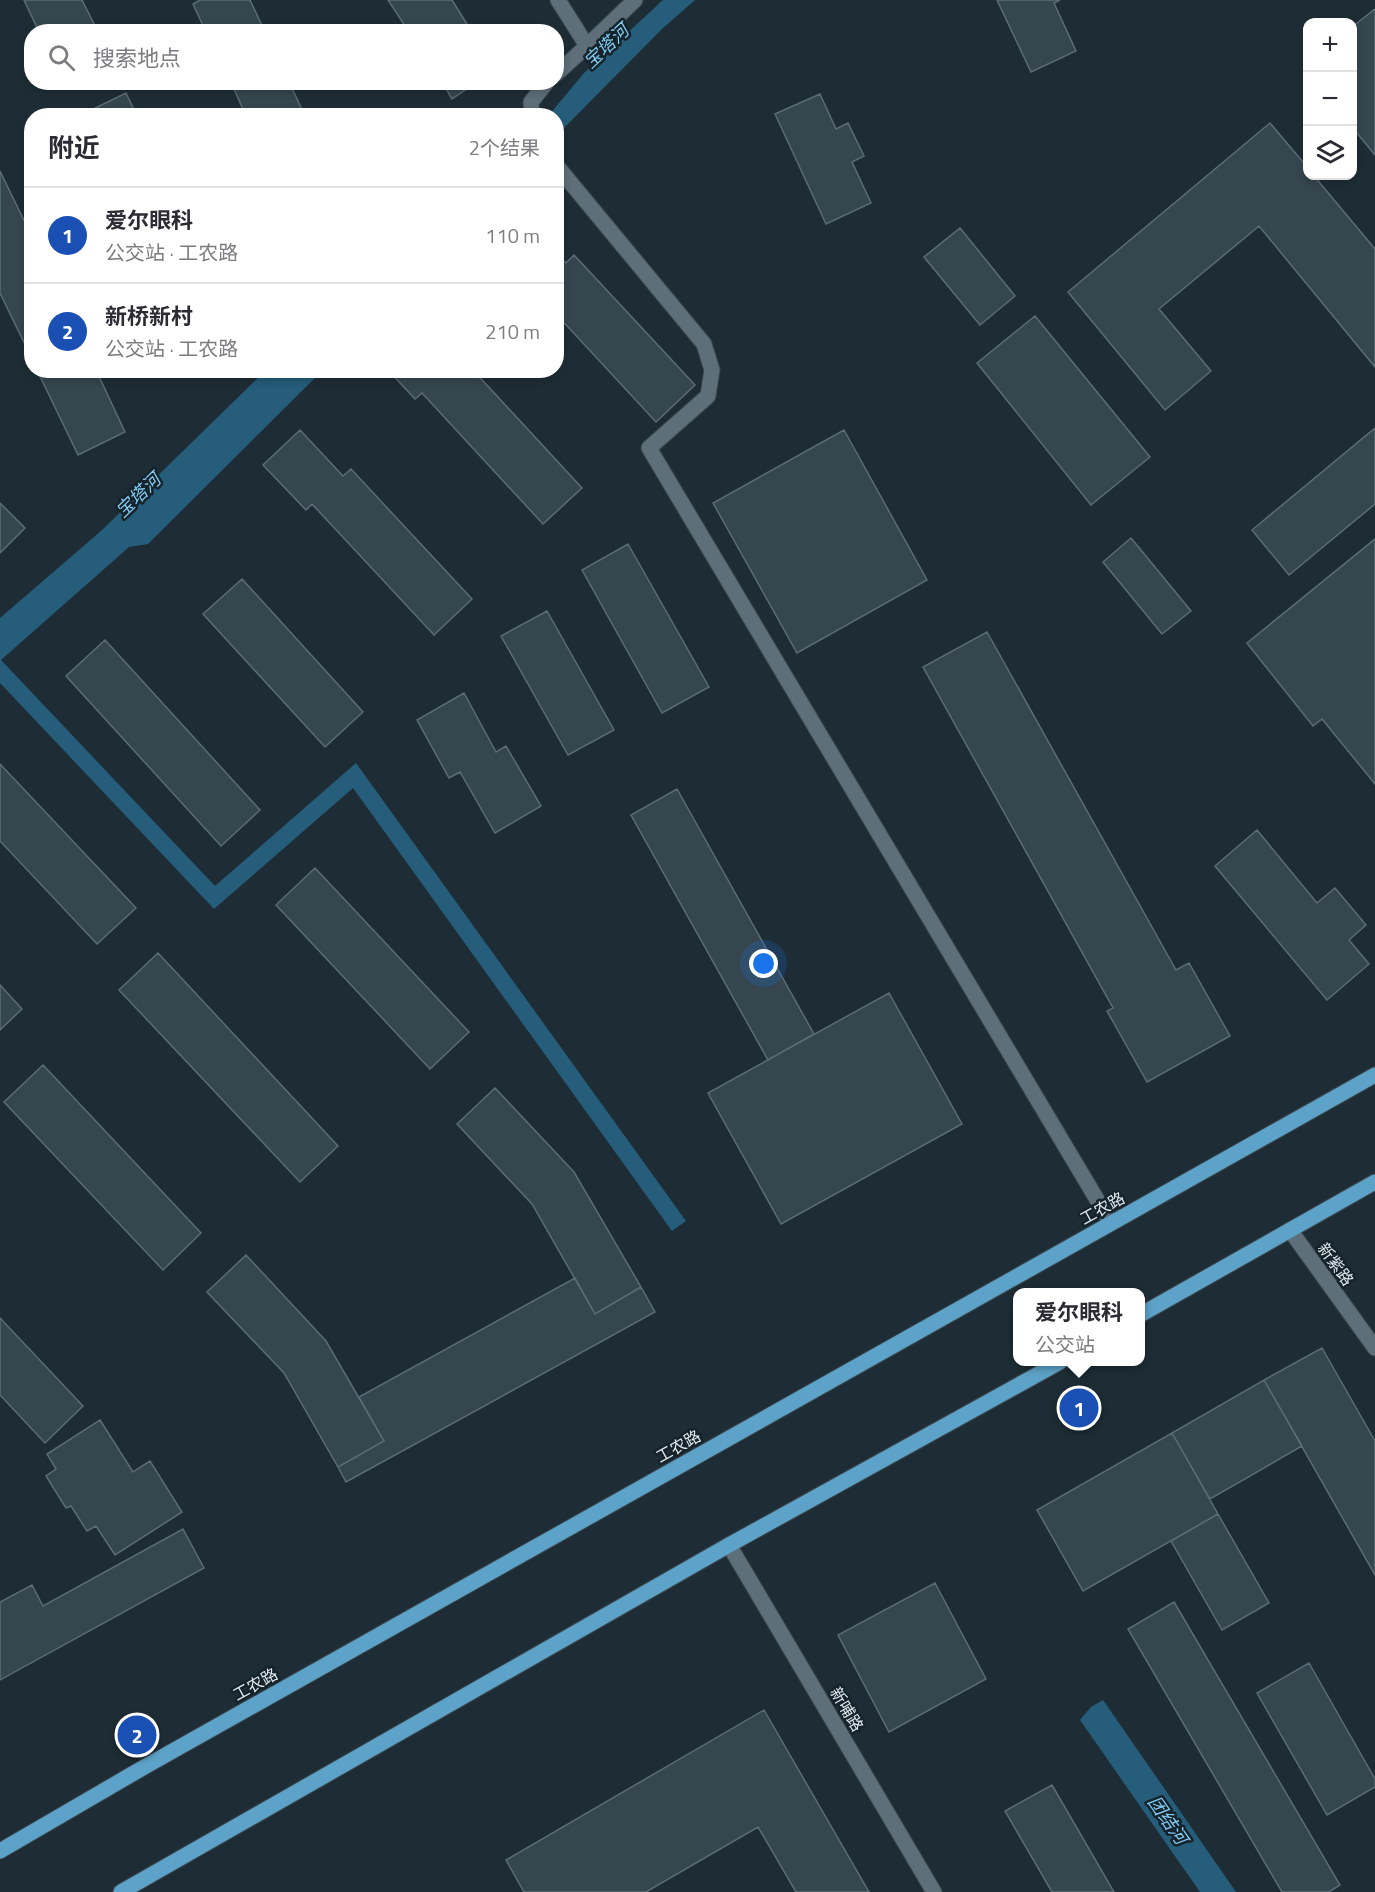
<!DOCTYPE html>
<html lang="zh">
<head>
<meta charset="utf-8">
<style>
  body { margin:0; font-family:"Titillium Web","Noto Sans SC",sans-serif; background:#f7f7f7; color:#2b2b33 }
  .controls { position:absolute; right:18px; top:18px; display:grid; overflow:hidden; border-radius:12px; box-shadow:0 3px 9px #0003 }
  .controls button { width:54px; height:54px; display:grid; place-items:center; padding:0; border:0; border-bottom:2px solid #e1e1e2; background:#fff; color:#2b2b33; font:30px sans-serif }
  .you { position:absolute; left:764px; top:964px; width:21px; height:21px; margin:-15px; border:4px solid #fff; border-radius:50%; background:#1a73e8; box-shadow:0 0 0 9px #1a73e833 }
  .badge { display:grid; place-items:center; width:39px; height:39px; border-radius:50%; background:#7d6633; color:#fff; font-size:20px; font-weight:700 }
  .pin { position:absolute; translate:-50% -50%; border:3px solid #fff; box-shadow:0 2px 6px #0006 }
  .popup { position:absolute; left:1013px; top:1288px; width:132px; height:78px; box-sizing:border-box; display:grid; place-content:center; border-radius:12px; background:#fff; filter:drop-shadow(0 2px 4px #0005); font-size:20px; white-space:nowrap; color:#7c7c81 }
  .popup b { font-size:22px; color:#2b2b33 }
  .popup::after { content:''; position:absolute; left:50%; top:100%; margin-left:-12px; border:12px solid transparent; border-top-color:#fff }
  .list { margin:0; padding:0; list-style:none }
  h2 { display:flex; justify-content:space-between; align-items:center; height:78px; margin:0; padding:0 24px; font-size:26px }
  h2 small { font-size:20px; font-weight:400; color:#7c7c81 }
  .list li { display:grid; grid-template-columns:39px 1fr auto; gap:18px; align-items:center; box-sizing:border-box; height:96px; padding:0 24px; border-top:2px solid #e1e1e2 }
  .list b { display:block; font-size:22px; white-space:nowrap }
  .list p { margin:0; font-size:20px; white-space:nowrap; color:#7c7c81 }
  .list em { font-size:20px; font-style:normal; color:#7c7c81 }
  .icon { flex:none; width:33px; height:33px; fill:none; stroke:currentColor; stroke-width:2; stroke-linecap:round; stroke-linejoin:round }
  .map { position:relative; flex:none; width:1375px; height:1892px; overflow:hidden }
  .search { position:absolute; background:#fff; box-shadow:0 3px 9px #0003; left:24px; top:24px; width:540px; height:66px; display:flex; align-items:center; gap:15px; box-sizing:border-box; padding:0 21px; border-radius:24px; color:#7c7c81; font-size:22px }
  .panel { position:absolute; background:#fff; box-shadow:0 3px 9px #0003; left:24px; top:108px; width:540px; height:270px; border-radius:24px }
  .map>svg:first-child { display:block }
  .water { fill:#255d7b }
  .building { fill:#36464f; stroke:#5b6c76; stroke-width:1.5 }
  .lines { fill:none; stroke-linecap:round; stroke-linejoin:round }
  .service-casing { stroke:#3b484f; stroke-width:17 }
  .minor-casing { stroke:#3b484f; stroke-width:17 }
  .primary-casing { stroke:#3b484f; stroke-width:17 }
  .service { stroke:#5e6f79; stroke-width:15 }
  .minor { stroke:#5e6f79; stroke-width:15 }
  .primary { stroke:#5da3c9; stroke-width:15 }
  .labels { text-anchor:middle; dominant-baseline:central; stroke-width:5; stroke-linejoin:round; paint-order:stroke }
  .street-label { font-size:16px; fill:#dfe9ee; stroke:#15232b }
  .water-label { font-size:18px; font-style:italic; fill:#82cbf4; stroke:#15232b }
</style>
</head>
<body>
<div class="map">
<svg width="1375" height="1892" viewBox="0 0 1375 1892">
  <rect width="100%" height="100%" fill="#1e2d35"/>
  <path class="water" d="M663 0H695L662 29 557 135 556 116 549 115 584 73Z
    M265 371H322L148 544 129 547 1 660 215 886 356 763 686 1221 672 1231 353 788 214 909 0 683V618L101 531Z
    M1103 1700 1236 1892H1200L1080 1720 1091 1707Z"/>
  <path class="building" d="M24 0H82L98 32H39Z
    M200 0H250L265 32H206L193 4Z
    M388 0H452L472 32H409Z
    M997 0H1060L1054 3 1076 51 1031 72Z
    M1375 9V155L1352 127V27Z
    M231 82H289L305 116H246Z
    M442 82H477L452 99Z
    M126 93 137 116H79Z
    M820 94 836 129 848 123 864 156 852 162 871 203 826 224 775 114Z
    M1270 123 1308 168V176H1314L1375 249V367L1259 226 1159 309 1211 371 1165 410 1068 292Z
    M0 171 32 237V359L0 293Z
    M960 228 1015 296 980 325 924 257Z
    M556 253 566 263 574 255 695 385 656 422 556 314Z
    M1035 316 1150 457 1091 505 977 363Z
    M37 370H96L125 432 78 455Z
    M388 370H473L582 488 543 524 422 393 415 399Z
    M1375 428V504L1289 575 1252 530Z
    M300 430 343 476 351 469 472 599 434 635 312 504 306 510 263 465Z
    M844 430 927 580 797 653 713 503Z
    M0 503 25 528 0 553Z
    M1131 538 1191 611 1162 634 1103 562Z
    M1375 539V784L1322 719 1313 726 1247 643Z
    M628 544 709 687 662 713 582 570Z
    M242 579 363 712 325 747 203 614Z
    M547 611 614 730 568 755 501 636Z
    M987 632 1176 970 1189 963 1230 1036 1147 1082 1107 1011 1113 1008 923 667Z
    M105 640 260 810 221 846 66 676Z
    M464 693 496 752 506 746 541 806 495 833 460 772 449 778 417 720Z
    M0 764 136 908 97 944 0 841Z
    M677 789 814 1034 768 1060 631 815Z
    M1257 830 1317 903 1335 888 1366 925 1349 940 1369 964 1327 1000 1215 866Z
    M315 868 469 1032 430 1069 276 905Z
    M158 953 338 1146 300 1182 119 990Z
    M0 985 22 1009 0 1030Z
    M889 993 962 1124 781 1224 708 1093Z
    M43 1065 201 1233 163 1270 4 1102Z
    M495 1088 574 1172 641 1287 595 1314 532 1204 457 1124Z
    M246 1255 326 1341 384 1441 338 1467 284 1373 207 1292Z
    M575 1278 595 1314 641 1287 655 1312 346 1482 338 1467 384 1441 359 1397Z
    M0 1318 83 1406 45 1443 0 1395Z
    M1322 1348 1375 1441V1575L1264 1380Z
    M1264 1380 1302 1446 1210 1499 1172 1433Z
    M100 1420 133 1472 150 1461 182 1512 115 1555 96 1526 87 1531 71 1506 66 1508 46 1476 56 1469 47 1454Z
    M1172 1433 1218 1514 1083 1591 1037 1510Z
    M1218 1514 1269 1603 1222 1630 1171 1541Z
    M183 1529 204 1568 0 1680V1602L32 1585 43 1606Z
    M935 1583 986 1679 889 1732 838 1635Z
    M1174 1602 1340 1885 1329 1892H1282L1128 1629Z
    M1309 1663 1375 1779V1787L1327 1815 1257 1693Z
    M764 1710 869 1892H796L758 1827 646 1892H524L506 1860Z
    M1052 1785 1114 1892H1052L1005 1811Z"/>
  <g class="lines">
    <defs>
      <path id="service" d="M587 46 635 0"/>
      <path id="minor" d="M556 74 587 46 558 0
        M532 116 531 102 547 82
        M556 165 704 344 712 370 708 396 649 448 1111 1223
        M1290 1230 1375 1348
        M729 1545 934 1892"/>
      <path id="primary" d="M1140 1315 1375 1182
        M0 1851 146 1766 1375 1075
        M121 1892 729 1545 1060 1362"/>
    </defs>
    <use href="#service" class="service-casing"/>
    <use href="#minor" class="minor-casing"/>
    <use href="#primary" class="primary-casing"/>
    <use href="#service" class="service"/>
    <use href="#minor" class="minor"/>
    <use href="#primary" class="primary"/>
  </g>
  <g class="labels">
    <g class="street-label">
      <text transform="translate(1102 1208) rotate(-29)">工农路</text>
      <text transform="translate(1336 1264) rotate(54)">新紫路</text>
      <text transform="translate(678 1446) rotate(-29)">工农路</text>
      <text transform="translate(255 1684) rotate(-29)">工农路</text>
      <text transform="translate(847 1709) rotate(59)">新哺路</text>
    </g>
    <g class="water-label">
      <text transform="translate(606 46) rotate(-43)">宝塔河</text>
      <text transform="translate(138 495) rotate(-44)">宝塔河</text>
      <text transform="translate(1168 1820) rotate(55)">团结河</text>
    </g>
  </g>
</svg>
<div class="controls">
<button>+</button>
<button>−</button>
<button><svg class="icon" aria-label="layers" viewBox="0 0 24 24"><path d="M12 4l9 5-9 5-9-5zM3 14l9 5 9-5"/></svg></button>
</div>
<div class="you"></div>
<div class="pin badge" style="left:1079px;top:1408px;background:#1a4fb4">1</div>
<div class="popup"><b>爱尔眼科</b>公交站</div>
<div class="pin badge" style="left:137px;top:1735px;background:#1a4fb4">2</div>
<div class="search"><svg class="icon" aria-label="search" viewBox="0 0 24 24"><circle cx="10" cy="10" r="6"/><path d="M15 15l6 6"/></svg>搜索地点</div>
<section class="panel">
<h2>附近<small>2个结果</small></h2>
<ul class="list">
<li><span class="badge" style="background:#1a4fb4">1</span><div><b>爱尔眼科</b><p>公交站 · 工农路</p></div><em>110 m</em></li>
<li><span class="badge" style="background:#1a4fb4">2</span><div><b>新桥新村</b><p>公交站 · 工农路</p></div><em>210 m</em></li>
</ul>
</section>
</div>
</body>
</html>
